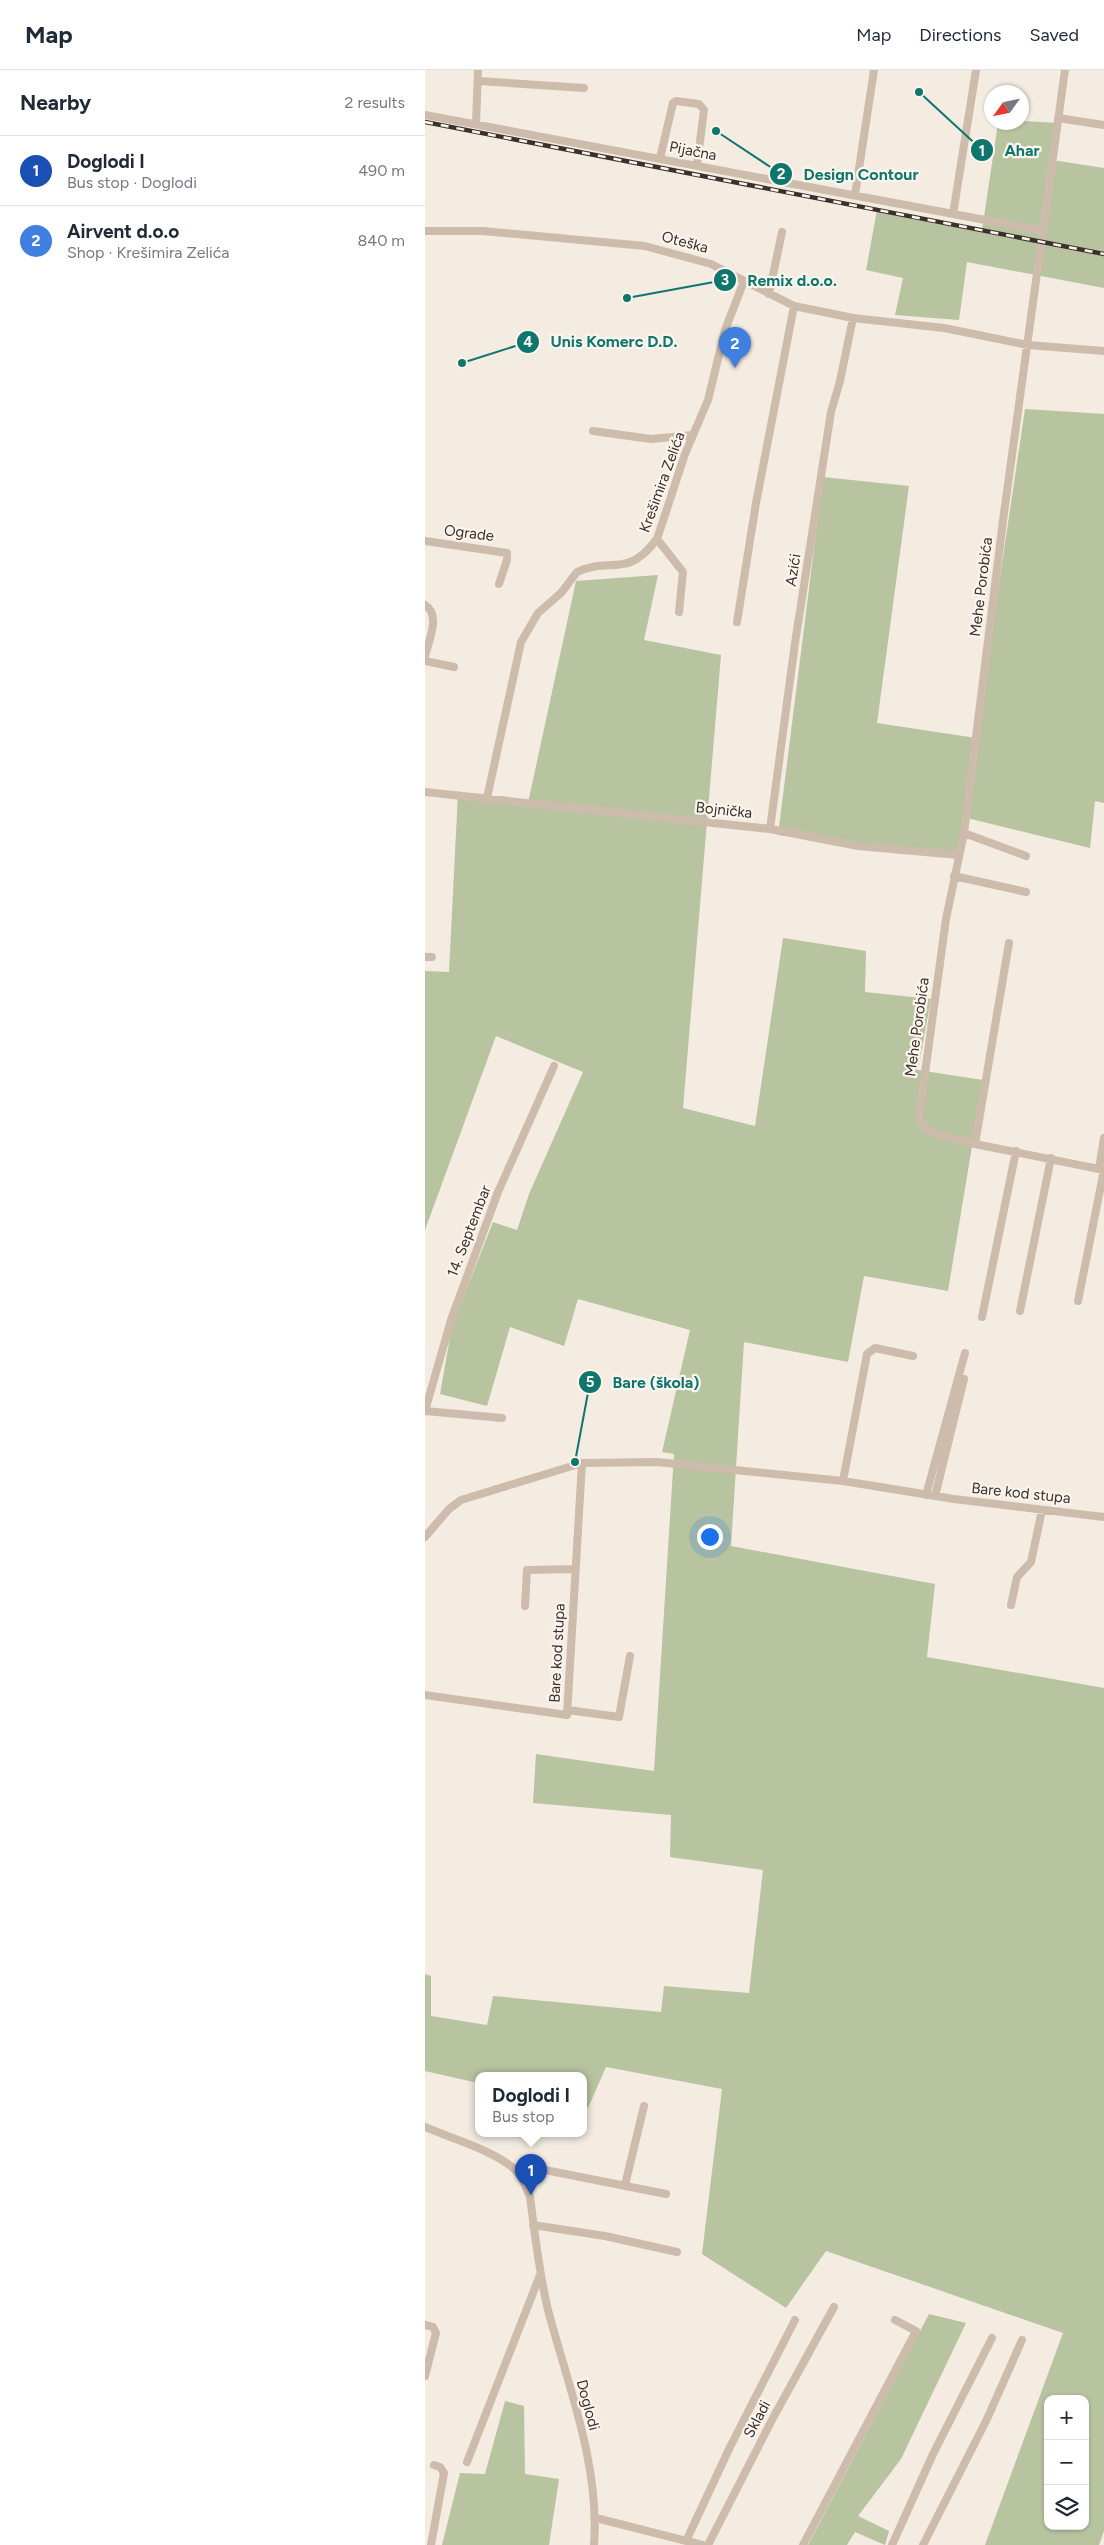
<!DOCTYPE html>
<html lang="en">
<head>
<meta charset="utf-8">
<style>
  body { margin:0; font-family:Figtree,sans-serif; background:#f2f2f3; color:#1f2937 }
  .controls { position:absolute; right:15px; bottom:15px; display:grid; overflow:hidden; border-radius:10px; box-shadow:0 1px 4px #0004 }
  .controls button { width:45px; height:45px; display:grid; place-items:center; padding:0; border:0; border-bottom:1px solid #e0e1e3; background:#fff; color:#1f2937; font:25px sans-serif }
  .compass { position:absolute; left:559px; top:15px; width:45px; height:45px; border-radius:50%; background:#fff; box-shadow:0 1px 4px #0004; rotate:237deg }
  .you { position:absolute; left:284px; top:1466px; width:18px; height:18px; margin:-12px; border:4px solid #fff; border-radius:50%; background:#1a73e8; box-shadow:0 0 0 8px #1a73e833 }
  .badge { display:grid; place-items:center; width:32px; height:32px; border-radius:50%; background:#1f5a5e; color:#fff; font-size:16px; font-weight:700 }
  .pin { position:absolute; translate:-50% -41px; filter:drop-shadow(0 1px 2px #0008) }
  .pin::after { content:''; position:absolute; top:26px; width:18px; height:15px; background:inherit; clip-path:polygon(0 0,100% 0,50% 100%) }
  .popup { position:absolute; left:50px; top:2002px; width:112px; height:65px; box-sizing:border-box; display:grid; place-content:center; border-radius:10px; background:#fff; filter:drop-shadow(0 1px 4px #0005); font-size:16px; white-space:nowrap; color:#747a83 }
  .popup b { font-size:19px; color:#1f2937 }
  .popup::after { content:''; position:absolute; left:50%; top:100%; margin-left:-10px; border:10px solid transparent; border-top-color:#fff }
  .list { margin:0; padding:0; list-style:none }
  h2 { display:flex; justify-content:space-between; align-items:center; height:65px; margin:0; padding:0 20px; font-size:21px }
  h2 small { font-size:16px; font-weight:400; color:#747a83 }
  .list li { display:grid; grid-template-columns:32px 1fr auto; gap:15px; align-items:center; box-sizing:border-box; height:70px; padding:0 20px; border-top:1px solid #e0e1e3 }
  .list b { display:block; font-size:19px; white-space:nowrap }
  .list p { margin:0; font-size:16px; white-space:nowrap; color:#747a83 }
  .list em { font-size:16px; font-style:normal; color:#747a83 }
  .icon { flex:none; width:28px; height:28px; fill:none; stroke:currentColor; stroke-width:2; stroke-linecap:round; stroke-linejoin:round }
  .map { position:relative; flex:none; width:679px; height:2475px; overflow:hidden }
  header { display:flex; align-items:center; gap:30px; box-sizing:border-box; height:70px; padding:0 25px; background:#fff; border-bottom:1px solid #e0e1e3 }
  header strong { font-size:24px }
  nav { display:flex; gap:28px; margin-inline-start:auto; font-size:18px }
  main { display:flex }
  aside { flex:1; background:#fff }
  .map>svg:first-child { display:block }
  .green { fill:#b8c4a0; fill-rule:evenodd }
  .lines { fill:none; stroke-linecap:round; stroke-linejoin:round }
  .minor { stroke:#cdbbac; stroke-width:8 }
  .rail-casing { stroke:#3b302b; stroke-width:4.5 }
  .rail { stroke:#fbf5ee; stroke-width:2.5; stroke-dasharray:8; stroke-linecap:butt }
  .labels { text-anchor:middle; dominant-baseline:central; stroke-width:4.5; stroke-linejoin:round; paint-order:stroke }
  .street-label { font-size:15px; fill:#3b302b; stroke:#fbf5ee }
  .leader { fill:none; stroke:#0f766e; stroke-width:2 }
  .callout-dot { fill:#0f766e; stroke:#fbf5ee; stroke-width:2 }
  .mark-label { font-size:15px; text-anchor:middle; font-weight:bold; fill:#fff }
  .callout-label { font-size:16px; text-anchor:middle; font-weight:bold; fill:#0f766e; stroke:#fbf5ee; stroke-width:4.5; stroke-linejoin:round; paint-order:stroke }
</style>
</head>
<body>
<header>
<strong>Map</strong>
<nav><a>Map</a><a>Directions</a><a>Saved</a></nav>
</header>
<main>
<aside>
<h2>Nearby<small>2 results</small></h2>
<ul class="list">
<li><span class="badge" style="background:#1a4fb4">1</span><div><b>Doglodi I</b><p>Bus stop · Doglodi</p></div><em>490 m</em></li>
<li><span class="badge" style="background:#3f7fe0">2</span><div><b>Airvent d.o.o</b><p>Shop · Krešimira Zelića</p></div><em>840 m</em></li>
</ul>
</aside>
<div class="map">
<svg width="679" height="2475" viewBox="0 0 679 2475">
  <rect width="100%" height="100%" fill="#f4ebe1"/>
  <path class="green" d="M597 51 634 53 627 90 679 98V218L542 192 534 250 470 245 478 208 441 200 452 140 557 160 573 53Z
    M600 339 679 344V733L670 731 665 778 542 748 533 787 353 765 398 407 484 416 452 653 551 668Z
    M233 505 219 570 296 585 258 1038 330 1056 358 868 441 881 440 922 506 929 493 1000 558 1010 523 1221 439 1206 423 1292 319 1272 306 1476 510 1514 502 1587 679 1618V2461L674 2475H560L638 2263 401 2181 361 2238 277 2184 297 2019 181 1997 163 2038 159 2037 158 2006H54L53 2013 0 2001V1904L6 1906V1946L62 1955 68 1926 236 1942 239 1916 324 1923 338 1800 245 1787 246 1745 108 1733 111 1684 229 1701 249 1384 237 1382 265 1260 153 1229 139 1276 85 1257 62 1336 15 1324 27 1256 68 1152 92 1160 104 1124 158 1002 71 966 0 1160V901L24 902 33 723 103 733 151 511ZM623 2329H660V2456H623Z
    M504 2244 541 2253 476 2389 433 2446 464 2461 460 2475 430 2462 422 2475H383Z
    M80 2331 99 2336 100 2404 134 2409 124 2475H17L35 2403 60 2404Z"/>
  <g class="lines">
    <path class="minor" d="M640 0 579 443 539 763 521 849 494 1047 500 1059 508 1063 550 1074 679 1100
      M54 11 159 18
      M0 45 619 161
      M633 48 679 55
      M51 54 53 0
      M235 88 248 33 251 31 274 34 279 40 272 95
      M430 125 449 0
      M528 144 551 0
      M0 161H58L220 176 286 194 369 236 428 248 519 258 603 275 679 281
      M344 224 357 162
      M168 361 226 369 268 365
      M232 469 258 502 254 542
      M0 471 82 483V490L74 514
      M0 535C16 545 4 570 0 586
      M312 552 331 433 369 236
      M0 591 29 597
      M0 722 345 759 433 776 533 785
      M62 728 96 572 113 543 136 523 152 502C186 486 201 510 232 469L260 384 283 330 300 260 319 211
      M345 759 370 573 406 342 415 311 428 248
      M539 763 601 786
      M529 806 601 822
      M0 887H7
      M550 1074 584 873
      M674 1099 679 1068
      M653 1231 679 1100
      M595 1241 626 1088
      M557 1247 591 1081
      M0 1341 26 1250 73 1122 129 996
      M0 1341 77 1348
      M418 1411 442 1284 450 1278 488 1286
      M501 1425 540 1283
      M510 1426 539 1309
      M0 1467 24 1439 36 1430 157 1393 232 1392 418 1411 529 1429 679 1447
      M586 1535 592 1507 606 1492 617 1440
      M100 1536 102 1500 150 1499
      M0 1625 142 1645 157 1393
      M143 1640 194 1647 205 1586
      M0 2057C25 2068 77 2083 93 2103 99 2109 101 2119 105 2127 110 2165 114 2203 123 2240 143 2316 175 2395 169 2475
      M94 2104 115 2099 241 2124
      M200 2115 219 2036
      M108 2155 180 2166 252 2182
      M0 2255 8 2257 11 2263 0 2306
      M42 2392 115 2205
      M171 2448 277 2475
      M262 2469 305 2377 370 2250
      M6 2475 19 2403 15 2397 9 2395
      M283 2475 348 2348 409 2237
      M378 2475 491 2261 470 2250
      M467 2475 508 2384 567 2268
      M498 2475 562 2349 597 2270"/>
    <defs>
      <path id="rail" d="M0 52 679 184"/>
    </defs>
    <use href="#rail" class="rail-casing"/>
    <use href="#rail" class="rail"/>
  </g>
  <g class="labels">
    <g class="street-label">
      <text transform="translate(268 81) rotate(11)">Pijačna</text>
      <text transform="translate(260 172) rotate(15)">Oteška</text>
      <text transform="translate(237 412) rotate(-70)">Krešimira Zelića</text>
      <text transform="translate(44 463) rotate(7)">Ograde</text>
      <text transform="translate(368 500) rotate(-81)">Azići</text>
      <text transform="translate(556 517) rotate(-83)">Mehe Porobića</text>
      <text transform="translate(299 740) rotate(6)">Bojnička</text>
      <text transform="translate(492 957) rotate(-82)">Mehe Porobića</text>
      <text transform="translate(44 1161) rotate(-69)">14. Septembar</text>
      <text transform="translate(596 1423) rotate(6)">Bare kod stupa</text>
      <text transform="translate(132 1583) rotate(-87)">Bare kod stupa</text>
      <text transform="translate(163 2335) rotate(75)">Doglodi</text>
      <text transform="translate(332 2349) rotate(-62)">Skladi</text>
    </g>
  </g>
  <path class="leader" d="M494 22L557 80M291 61L356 104M202 228L300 210M37 293L103 272M150 1392L165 1312"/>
  <g class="callout-dot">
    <circle cx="494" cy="22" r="5"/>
    <circle cx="291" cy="61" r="5"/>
    <circle cx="202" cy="228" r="5"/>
    <circle cx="37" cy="293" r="5"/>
    <circle cx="150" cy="1392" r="5"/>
    <circle cx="557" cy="80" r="12"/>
    <circle cx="356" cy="104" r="12"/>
    <circle cx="300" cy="210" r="12"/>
    <circle cx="103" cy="272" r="12"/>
    <circle cx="165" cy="1312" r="12"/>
  </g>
  <g class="mark-label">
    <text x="557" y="86">1</text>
    <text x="356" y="109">2</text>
    <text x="300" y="215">3</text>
    <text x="103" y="277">4</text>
    <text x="165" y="1317">5</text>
  </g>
  <g class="callout-label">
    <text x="597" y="86">Ahar</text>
    <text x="436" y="110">Design Contour</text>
    <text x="367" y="216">Remix d.o.o.</text>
    <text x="189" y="277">Unis Komerc D.D.</text>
    <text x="231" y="1318">Bare (škola)</text>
  </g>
</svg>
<div class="controls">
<button>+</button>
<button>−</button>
<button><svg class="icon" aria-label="layers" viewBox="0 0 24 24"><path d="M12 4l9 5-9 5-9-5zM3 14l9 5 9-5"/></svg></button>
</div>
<svg class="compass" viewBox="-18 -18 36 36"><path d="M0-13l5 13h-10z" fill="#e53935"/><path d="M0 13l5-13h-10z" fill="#747a83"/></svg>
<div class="you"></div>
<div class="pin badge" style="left:106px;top:2125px;background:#1a4fb4">1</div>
<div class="popup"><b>Doglodi I</b>Bus stop</div>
<div class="pin badge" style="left:310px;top:298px;background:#3f7fe0">2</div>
</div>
</main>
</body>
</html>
